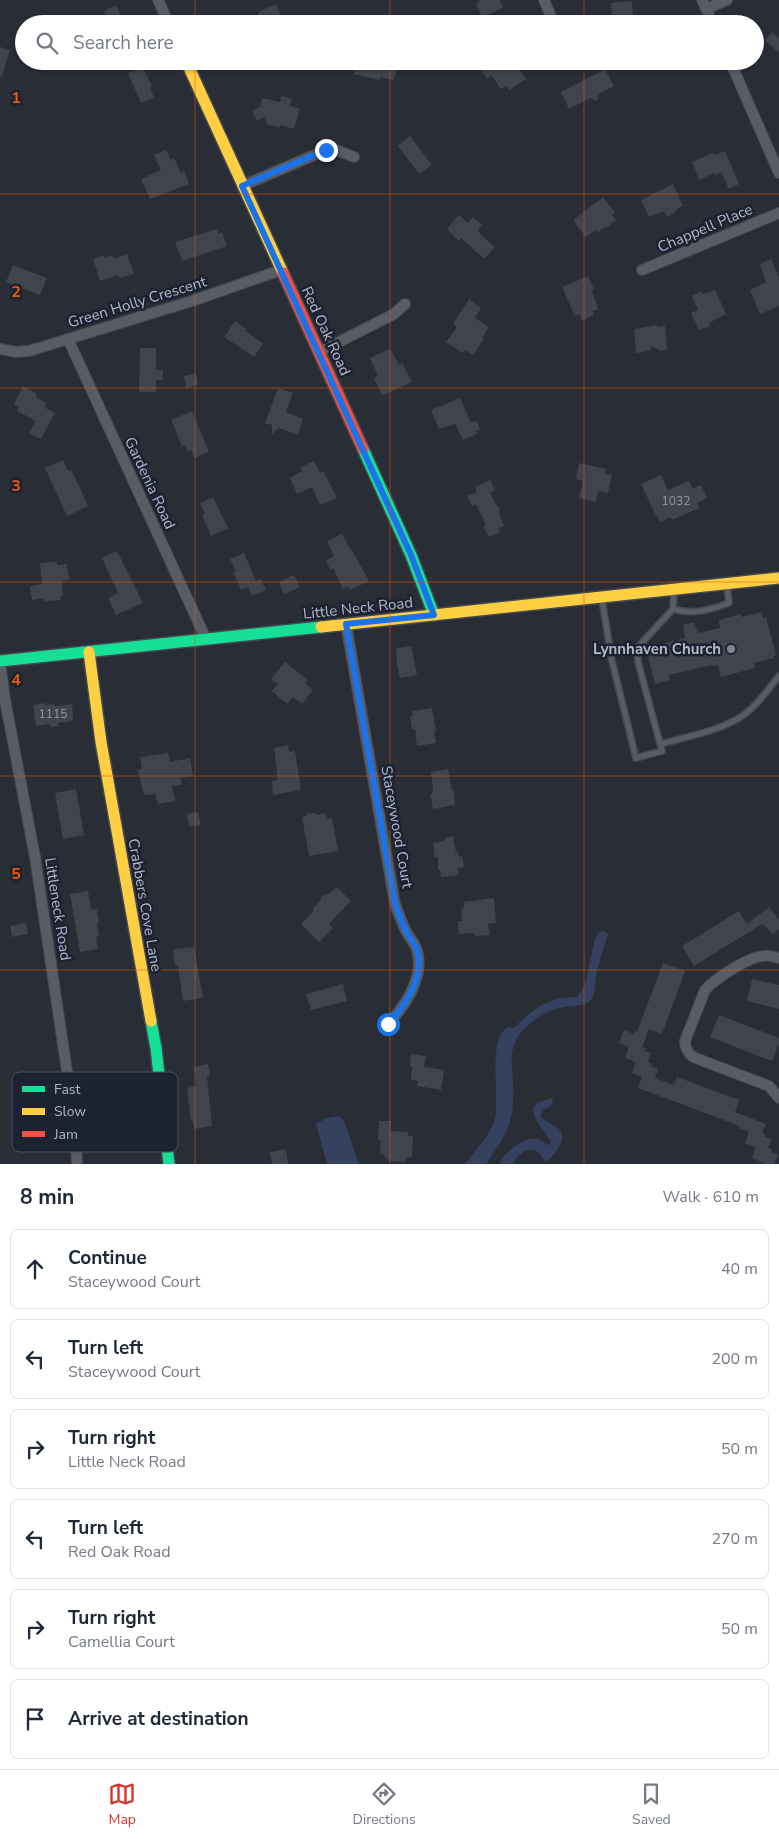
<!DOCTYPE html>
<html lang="en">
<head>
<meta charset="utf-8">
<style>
  body { margin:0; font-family:"Nunito Sans",sans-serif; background:#f6f6f7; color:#1f2937 }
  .stop { position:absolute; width:15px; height:15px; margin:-11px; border:4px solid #1a73e8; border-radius:50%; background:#fff }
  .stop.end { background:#1a73e8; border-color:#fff; box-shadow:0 1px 5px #0008 }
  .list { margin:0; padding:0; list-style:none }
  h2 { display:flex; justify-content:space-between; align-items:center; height:65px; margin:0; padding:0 20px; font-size:21px }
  h2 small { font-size:16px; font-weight:400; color:#747a83 }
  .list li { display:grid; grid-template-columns:32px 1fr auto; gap:15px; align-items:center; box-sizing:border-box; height:80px; margin:0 10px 10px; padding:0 10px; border:1px solid #e0e1e3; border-radius:8px }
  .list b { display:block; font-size:19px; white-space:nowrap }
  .list p { margin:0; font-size:16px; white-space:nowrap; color:#747a83 }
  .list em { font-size:16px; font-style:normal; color:#747a83 }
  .icon { flex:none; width:28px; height:28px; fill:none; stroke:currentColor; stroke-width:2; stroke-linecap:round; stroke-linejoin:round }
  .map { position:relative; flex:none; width:779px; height:1164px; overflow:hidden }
  .search { position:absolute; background:#fff; box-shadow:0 1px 4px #0004; left:15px; right:15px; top:15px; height:55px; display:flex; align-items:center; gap:12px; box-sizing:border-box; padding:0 18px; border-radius:28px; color:#747a83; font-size:19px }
  .sheet { height:605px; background:#fff }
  nav { display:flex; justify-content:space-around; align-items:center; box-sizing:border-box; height:70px; border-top:1px solid #e0e1e3; background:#fff; font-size:14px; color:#747a83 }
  nav a { display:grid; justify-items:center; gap:2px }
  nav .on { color:#d93025 }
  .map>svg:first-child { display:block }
  .water { fill:#36415f }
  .building { fill:#40444c }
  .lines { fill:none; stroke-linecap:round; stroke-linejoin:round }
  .lane-casing { stroke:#45484f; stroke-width:8 }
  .street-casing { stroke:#45484f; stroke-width:12 }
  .fast-casing { stroke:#45484f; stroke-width:14 }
  .slow-casing { stroke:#45484f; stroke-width:14 }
  .jam-casing { stroke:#45484f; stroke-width:14 }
  .lane { stroke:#595c64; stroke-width:5 }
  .street { stroke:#595c64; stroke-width:10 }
  .fast { stroke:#16e098; stroke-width:11 }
  .slow { stroke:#ffcf43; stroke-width:11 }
  .jam { stroke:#f24e42; stroke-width:11 }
  .route { stroke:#1a73e8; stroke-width:6 }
  .grid { fill:none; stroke:#e8590c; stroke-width:1; stroke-opacity:0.55 }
  .poi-dot { fill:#838795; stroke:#1c2231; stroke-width:2 }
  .labels { text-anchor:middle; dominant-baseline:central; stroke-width:5; stroke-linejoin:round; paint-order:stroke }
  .number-label { font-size:12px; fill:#969ba9 }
  .street-label { font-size:15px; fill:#b3b8c8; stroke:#1c2231 }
  .poi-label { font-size:15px; font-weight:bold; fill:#b3b8c8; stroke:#1c2231; text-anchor:end }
  .key { fill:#1c2231; stroke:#494f5e; stroke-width:1 }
  .key-label { font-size:14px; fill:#b3b8c8 }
  .grid-label { font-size:16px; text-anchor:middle; font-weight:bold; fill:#e8590c; stroke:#1c2231; stroke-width:5; stroke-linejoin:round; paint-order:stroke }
</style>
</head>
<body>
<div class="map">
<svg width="779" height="1164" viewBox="0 0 779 1164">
  <rect width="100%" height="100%" fill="#292d36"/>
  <path class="water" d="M604 931 608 934C604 947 600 959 597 971 595 979 596 991 592 998 586 1008 570 1005 560 1008 543 1012 520 1027 514 1045 510 1055 512 1069 513 1079 515 1120 509 1131 486 1164H465C475 1150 490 1136 495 1119 500 1098 487 1038 508 1027L514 1028C532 1009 550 996 577 997L585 985 595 939 599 932Z
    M551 1098 553 1101 551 1106 543 1110 541 1117C546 1122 550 1123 555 1126 571 1135 556 1153 548 1161H545C543 1158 540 1153 536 1151 527 1146 516 1156 513 1164H499C504 1153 525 1135 538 1139 543 1141 544 1144 549 1145L551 1142 535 1118 533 1109 537 1103Z
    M339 1116 344 1121 359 1164H327L316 1124 326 1118Z"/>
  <path class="building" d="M478 0H500L503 8 482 17 476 4 479 2Z
    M632 1 633 15 636 14 637 24H612L611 3Z
    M276 4 285 24H263L258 12Z
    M116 5 125 24H109L104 11Z
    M772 32 779 38V53L765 40Z
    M0 47 10 50 2 76H0Z
    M358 61H385L398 65 394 80 381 77 380 80 354 74Z
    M475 61H514L526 79 509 90 506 86 501 89 491 75 487 79Z
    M143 67 152 86 150 87 154 98 141 103 128 73Z
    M605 69 614 86 599 94 597 101 590 98 569 109 561 92Z
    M281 96 292 99 290 106 300 109 294 129 281 125 280 127 268 125 264 117 257 121 252 111 260 107 262 98 280 102Z
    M410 136 432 165 419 174 398 146Z
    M166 150 171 160 174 158 181 173 184 171 189 184 150 199 141 179 161 170 154 155Z
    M725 151 739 184 729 189 721 172 715 175 714 173 699 180 692 162 713 153 715 155Z
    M673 184 683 206 676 209 677 211 667 217 664 211 649 217 641 200Z
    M603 197 615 212 612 215 616 220 606 228 605 227 598 232 596 230 586 237 573 220Z
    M459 215 468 223 473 217 482 225 478 230 480 234 495 247 484 259 461 238 459 241 447 229Z
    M217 229 218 234 222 232 227 246 182 261 175 242Z
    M127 254 134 274 120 278 118 275 100 281 93 259 104 255 105 258 113 255 114 259Z
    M771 259 779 277V306L760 314 750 290 766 282 760 264Z
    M13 265 47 278 40 295 6 282Z
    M588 276 594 289 592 290 598 309 592 311 594 315 582 321 579 314 575 316 562 287Z
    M715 290 726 314 709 323 710 326 699 330 691 313 698 310 692 296 702 291 703 294Z
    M469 299 481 308 475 318 489 327 482 338 484 339 473 355 465 350 463 353 446 342 457 327 453 324Z
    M235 321 247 329 245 331 263 343 254 357 224 337Z
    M657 325V327L665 326 667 350 660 351 653 346 649 351 636 353 634 329Z
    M140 348H156V370H163V380H156V392H139Z
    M390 349 399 365 402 363 412 382 382 396 374 378 378 376 370 358Z
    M196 373 198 385 186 388 184 376Z
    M23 386 36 393 37 398 47 403 44 407 55 413 41 439 29 433 36 421 17 411 19 407 14 404Z
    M278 388 293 393 286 412 303 419 298 435 279 428 272 434V425L265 423Z
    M460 398 470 421H472L473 422 477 421 480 430 476 431 477 434 463 440 455 424 439 429 431 410Z
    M192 411 209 452 194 458 191 450 188 452 185 445 182 446 171 420Z
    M63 460 68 471 71 470 74 477H75L88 506 67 516 45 468Z
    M314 461 320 473 323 471 337 498 320 505 312 487 297 494 290 478 302 471 301 467Z
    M579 463 606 469 605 474 612 475 608 493 598 491 596 502 579 498 583 481 576 479Z
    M661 475 668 490 689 481 693 489 701 485 707 498 697 503 699 508 672 520 671 517 660 522 657 516H656L641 484Z
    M490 480 495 490 490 493 496 505 498 506 500 510 499 514 504 526 499 528 500 532 489 537 483 526 486 525 476 504 472 506 467 496 477 492 475 487Z
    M213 497 228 528 211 536 202 515 205 514 200 503Z
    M342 534 350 549 351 548 369 581 350 590 348 586 343 589 333 568 330 570 326 560 334 556 327 541Z
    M117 551 143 603 116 615 108 598 118 593 102 558Z
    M244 553 256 581 261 579 266 590 252 596 248 587 241 590 233 572 236 571 230 559Z
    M57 562V565L67 564 69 580 62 581 63 596H60L61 600 44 601V598L32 600 30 586 42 584 40 563Z
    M294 575 300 587 284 594 279 582Z
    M762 612 763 618 766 617 776 655 773 656 774 658 754 663 755 668 721 677 718 665 711 666V665L669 675 670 680 655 684 646 648 685 638 683 625 694 622 698 633 720 628 719 620 741 614 742 617Z
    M411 646 417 675 400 678 397 665 396 648Z
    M285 662 308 680 305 683 313 690 302 704 293 697 287 704 272 691 278 684 271 679Z
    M44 703 45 705 54 704 55 706 72 704 73 721 58 723 59 726 50 727 49 724 36 726 33 705Z
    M432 708 436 731H434L436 743 417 746 415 729 412 730 410 716H413L412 711Z
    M288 745 289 752 295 751 301 790 273 795 272 781 278 780 274 748Z
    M168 753 170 762 190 758 193 776 180 778 182 785 172 786 175 801 158 804 155 794 144 795 138 770 142 769 140 757Z
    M448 769 452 791 454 790 455 805 433 809 430 794H432L433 791 431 772Z
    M76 789 84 835 63 839 55 793Z
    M198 812 201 825 189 827 187 814Z
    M316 813 317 815 326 813 327 819 332 818 338 851 309 856 302 817 307 816V814Z
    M453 836 456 852H458L459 857 462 856 464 867 458 868 459 875 441 877 440 870H438V857H435L433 843 444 841 445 838Z
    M337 887 351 901 329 924 333 928 319 942 301 924 314 910 313 908 321 900 320 898 323 895 329 894Z
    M88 891 91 910 97 909 99 923H97L99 936 96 937 98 949 80 952 70 894Z
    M494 898 496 923 488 924 490 935 475 936 474 933 459 934 458 921H462L461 909 464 908V902Z
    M769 907 779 920V929L773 934 762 924 694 966 682 946 739 911 747 924Z
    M26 923 28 934 12 937 10 926Z
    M194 947 203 998 183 1001 178 965 175 966 173 949Z
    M663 963 685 971 662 1034 649 1029 642 1047 646 1048 645 1051 651 1053 648 1062 652 1064 651 1066 658 1069 655 1078 674 1085 677 1077 739 1100 735 1112 766 1124 762 1133 765 1134V1137L772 1139 768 1148 772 1149 771 1152 778 1154 774 1164H766L752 1158 756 1147 745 1143 749 1132 739 1128 740 1126 638 1088 642 1077 632 1073 636 1062 625 1058 629 1047 619 1043 624 1030 634 1034 635 1031 637 1032Z
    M752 979 779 985V1009L747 1001Z
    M343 984 347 1001 311 1010 306 994Z
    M719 1015 779 1038V1044L772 1061 710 1037Z
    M411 1054 426 1056 424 1067 444 1070 441 1090 417 1086 418 1081 411 1080 412 1066H410Z
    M208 1064 210 1076H207L212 1126 194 1129 193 1121H191L187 1088 197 1086 194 1067Z
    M379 1121H391V1131L408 1132V1136H413L412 1156 405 1159V1162L389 1161 383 1154H380L381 1140H378Z
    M286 1149 288 1164H272L270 1152Z"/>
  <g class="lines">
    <defs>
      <path id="lane" d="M602 600 612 661 636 758 662 751 638 662V647L673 609 674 590
        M673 609C693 615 710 610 729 603L727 584
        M660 744C686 737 724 730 745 714 758 704 769 689 779 676"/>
      <path id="street" d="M158 0 169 24
        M544 0 554 24
        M702 0 713 24
        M706 9 727 0
        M730 61 779 173
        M242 186 326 150 334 149 354 157
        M642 270 779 213
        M68 339 206 639
        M0 349 16 352 29 351 192 301 281 270
        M319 352 394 314 405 304
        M346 624 395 904C399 914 402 924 407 933 411 939 415 944 417 950 425 977 405 1006 388 1024
        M0 661 5 700 35 857 74 1118 77 1164
        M779 958C774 957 769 955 763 956 748 957 715 979 705 990L685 1041C685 1048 687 1052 693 1057L769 1086 779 1098"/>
      <path id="fast" d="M363 449 411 555 434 615
        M0 661 321 627
        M151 1021 156 1048 169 1164"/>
      <path id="slow" d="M186 61 283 273
        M321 627 779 578
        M89 652 101 742 151 1021"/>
      <path id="jam" d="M283 273 363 449"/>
    </defs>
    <use href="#lane" class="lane-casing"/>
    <use href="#street" class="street-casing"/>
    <use href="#fast" class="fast-casing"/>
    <use href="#slow" class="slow-casing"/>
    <use href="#jam" class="jam-casing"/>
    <use href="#lane" class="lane"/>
    <use href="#street" class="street"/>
    <use href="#fast" class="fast"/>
    <use href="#slow" class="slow"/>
    <use href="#jam" class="jam"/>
  </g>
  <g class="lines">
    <path class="route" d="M326 150 242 186 411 555 434 615 346 624 395 904C399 914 402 924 407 933 410 938 415 944 417 950 425 977 405 1006 388 1024"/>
  </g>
  <path class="grid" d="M195 0V24M390 0V24M584 0V24M195 61V1164M390 61V1164M584 61V1164M0 194H779M0 388H779M0 582H779M0 776H779M0 970H779"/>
  <circle class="poi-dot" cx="731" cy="649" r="5"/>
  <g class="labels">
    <g class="number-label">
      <text x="676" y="501">1032</text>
      <text x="53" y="714">1115</text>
    </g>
    <g class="street-label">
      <text transform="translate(705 228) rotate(-23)">Chappell Place</text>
      <text transform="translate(137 302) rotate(-17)">Green Holly Crescent</text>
      <text transform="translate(326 331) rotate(65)">Red Oak Road</text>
      <text transform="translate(150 483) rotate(65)">Gardenia Road</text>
      <text transform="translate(358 608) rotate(-6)">Little Neck Road</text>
      <text transform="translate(397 827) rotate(80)">Staceywood Court</text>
      <text transform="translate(145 905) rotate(80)">Crabbers Cove Lane</text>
      <text transform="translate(58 909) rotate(81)">Littleneck Road</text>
    </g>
    <g class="poi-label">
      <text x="721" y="649">Lynnhaven Church</text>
    </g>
  </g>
  <rect x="12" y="1072" width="166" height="80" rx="8" class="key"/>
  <rect x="22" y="1086" width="23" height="6" fill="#16e098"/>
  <rect x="22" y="1108" width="23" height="7" fill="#ffcf43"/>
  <rect x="22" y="1131" width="23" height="6" fill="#f24e42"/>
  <g class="key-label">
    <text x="54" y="1094">Fast</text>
    <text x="54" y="1116">Slow</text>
    <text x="54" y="1139">Jam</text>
  </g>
  <g class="grid-label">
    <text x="16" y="103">1</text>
    <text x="16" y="297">2</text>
    <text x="16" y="491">3</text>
    <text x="16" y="685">4</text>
    <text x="16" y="879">5</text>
  </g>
</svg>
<div class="stop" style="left:388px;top:1024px"></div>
<div class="stop end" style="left:326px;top:150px"></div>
<div class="search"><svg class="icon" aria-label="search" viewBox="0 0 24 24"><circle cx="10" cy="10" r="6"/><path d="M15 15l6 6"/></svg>Search here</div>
</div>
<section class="sheet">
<h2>8 min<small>Walk · 610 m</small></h2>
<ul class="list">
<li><svg class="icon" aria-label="ahead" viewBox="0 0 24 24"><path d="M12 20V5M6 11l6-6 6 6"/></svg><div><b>Continue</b><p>Staceywood Court</p></div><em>40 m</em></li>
<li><svg class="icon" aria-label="left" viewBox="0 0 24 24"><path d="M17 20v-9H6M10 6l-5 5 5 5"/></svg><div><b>Turn left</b><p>Staceywood Court</p></div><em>200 m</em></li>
<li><svg class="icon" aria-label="right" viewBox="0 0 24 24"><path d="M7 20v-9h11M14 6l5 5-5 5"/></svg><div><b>Turn right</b><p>Little Neck Road</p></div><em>50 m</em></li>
<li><svg class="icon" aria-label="left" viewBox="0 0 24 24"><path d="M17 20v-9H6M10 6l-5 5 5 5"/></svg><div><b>Turn left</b><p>Red Oak Road</p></div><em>270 m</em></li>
<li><svg class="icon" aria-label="right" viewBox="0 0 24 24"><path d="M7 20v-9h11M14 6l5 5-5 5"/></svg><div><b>Turn right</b><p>Camellia Court</p></div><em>50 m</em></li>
<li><svg class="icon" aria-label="arrive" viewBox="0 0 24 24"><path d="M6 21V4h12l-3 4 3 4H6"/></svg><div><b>Arrive at destination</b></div></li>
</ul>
</section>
<nav>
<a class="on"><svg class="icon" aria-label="map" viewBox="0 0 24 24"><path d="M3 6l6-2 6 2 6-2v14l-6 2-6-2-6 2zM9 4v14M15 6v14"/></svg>Map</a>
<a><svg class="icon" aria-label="directions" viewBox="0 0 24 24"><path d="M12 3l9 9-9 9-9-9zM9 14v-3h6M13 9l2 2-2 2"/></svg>Directions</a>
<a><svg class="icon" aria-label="saved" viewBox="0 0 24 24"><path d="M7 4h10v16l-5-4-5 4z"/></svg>Saved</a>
</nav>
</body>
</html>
